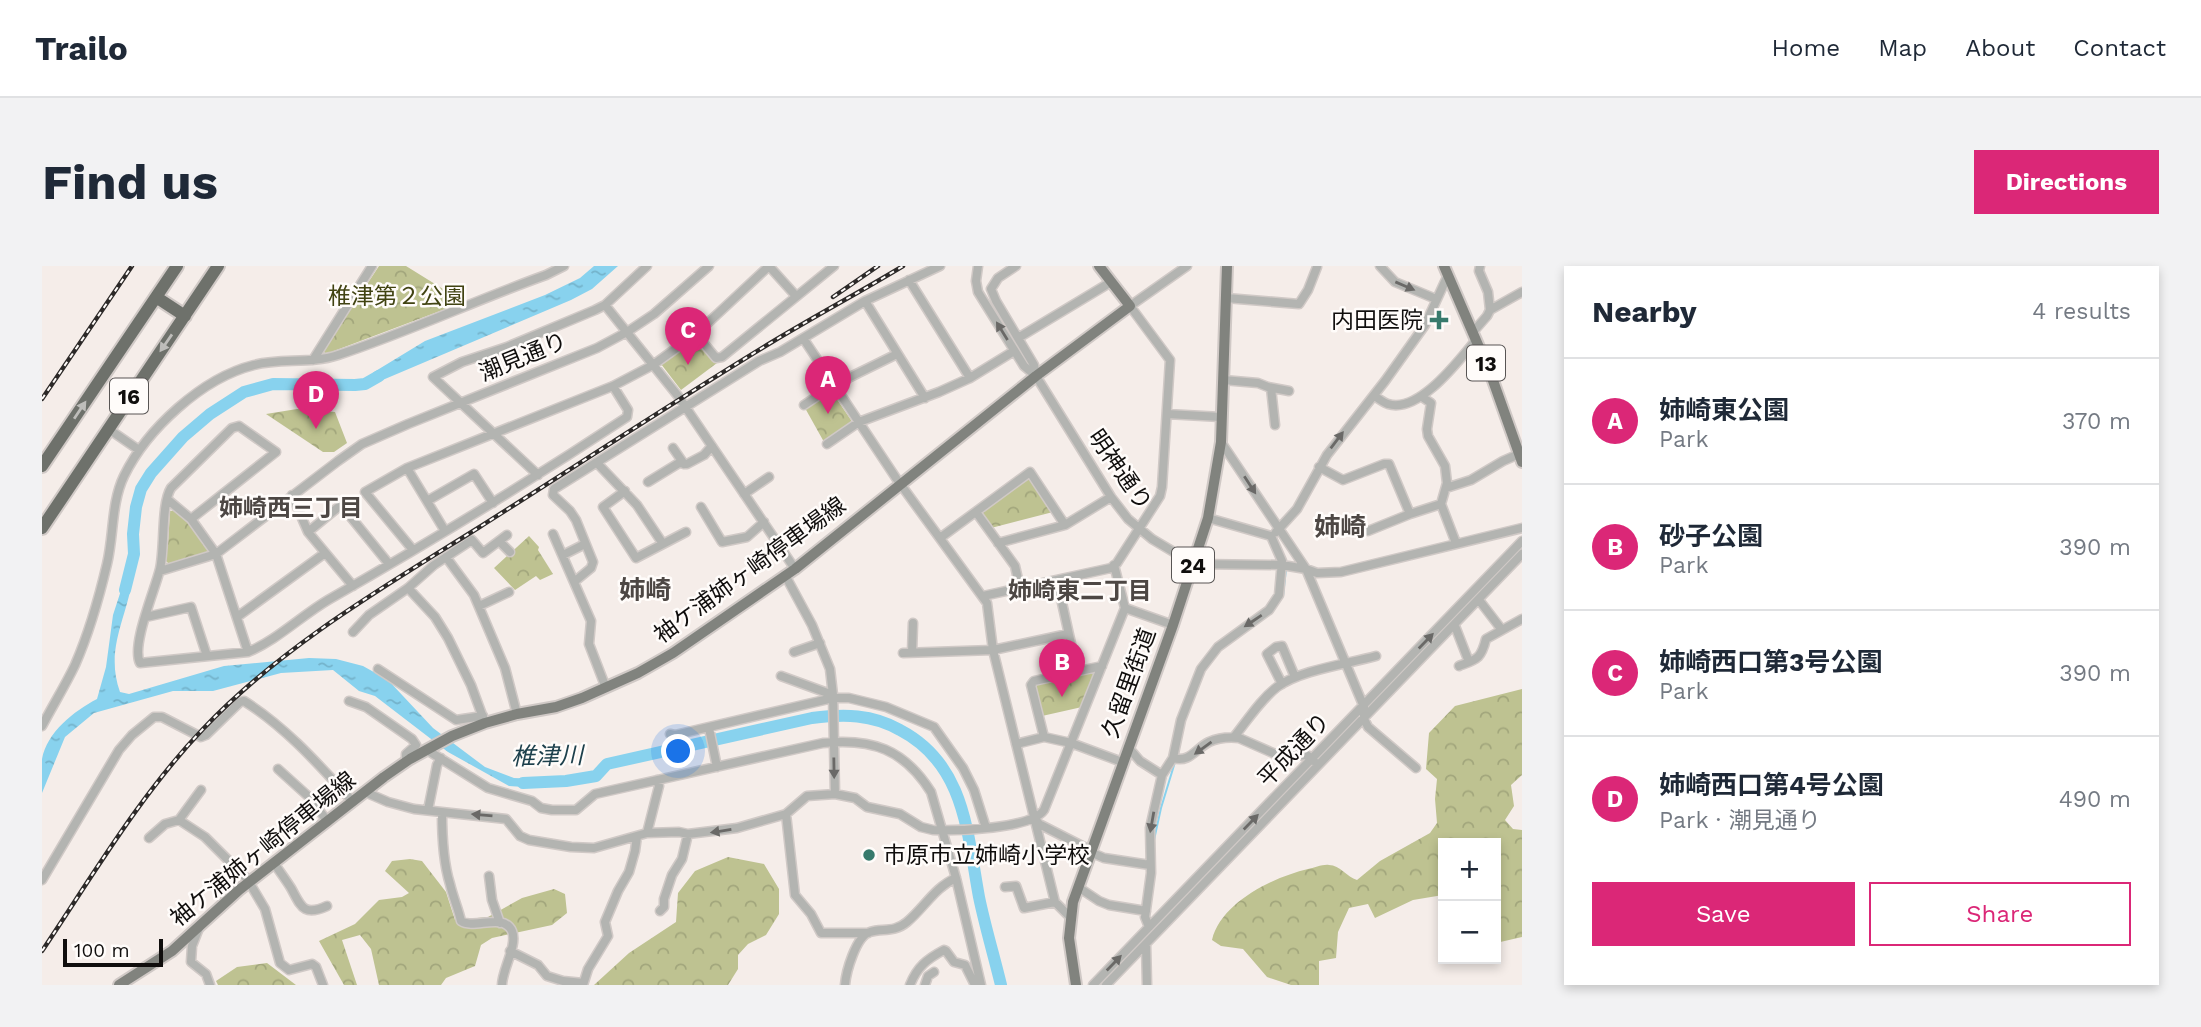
<!DOCTYPE html>
<html lang="en">
<head>
<meta charset="utf-8">
<style>
  body { margin:0; font-family:"Work Sans","Noto Sans JP",sans-serif; background:#f2f2f3; color:#1f2937 }
  .controls { position:absolute; right:21px; bottom:21px; display:grid; overflow:hidden; border-radius:0px; box-shadow:0 4px 10px #0003 }
  .controls button { width:63px; height:63px; display:grid; place-items:center; padding:0; border:0; border-bottom:2px solid #e0e1e3; background:#fff; color:#1f2937; font:35px sans-serif }
  .scale { position:absolute; left:21px; bottom:18px; width:100px; box-sizing:border-box; padding-left:7px; border:4px solid #100e0d; border-top:0; font-size:19px; line-height:24px; white-space:nowrap; color:#100e0d; -webkit-text-stroke:5px #fffcfa; paint-order:stroke }
  .you { position:absolute; left:637px; top:486px; width:24px; height:24px; margin:-18px; border:5px solid #fff; border-radius:50%; background:#1a73e8; box-shadow:0 0 0 10px #1a73e833 }
  .badge { display:grid; place-items:center; width:46px; height:46px; border-radius:50%; background:#db2777; color:#fff; font-size:23px; font-weight:700 }
  .pin { position:absolute; translate:-50% -58px; filter:drop-shadow(0 2px 4px #0008) }
  .pin::after { content:''; position:absolute; top:37px; width:24px; height:21px; background:inherit; clip-path:polygon(0 0,100% 0,50% 100%) }
  .list { margin:0; padding:0; list-style:none }
  h2 { display:flex; justify-content:space-between; align-items:center; height:91px; margin:0; padding:0 28px; font-size:30px }
  h2 small { font-size:23px; font-weight:400; color:#747a83 }
  .list li { display:grid; grid-template-columns:46px 1fr auto; gap:21px; align-items:center; box-sizing:border-box; height:126px; padding:0 28px; border-top:2px solid #e0e1e3 }
  .list b { display:block; font-size:26px; white-space:nowrap }
  .list p { margin:0; font-size:23px; white-space:nowrap; color:#747a83 }
  .list em { font-size:23px; font-style:normal; color:#747a83 }
  .actions { display:flex; gap:14px; padding:21px 28px }
  .actions a { flex:1; padding:16px 0; border:2px solid #db2777; border-radius:0px; text-align:center; font-size:24px; color:#db2777 }
  .actions .main { background:#db2777; color:#fff }
  .map { position:relative; flex:none; width:1480px; height:719px; overflow:hidden; border-radius:0px }
  header { display:flex; align-items:center; gap:42px; box-sizing:border-box; height:98px; padding:0 35px; background:#fff; border-bottom:2px solid #e0e1e3 }
  header strong { font-size:33px }
  nav { display:flex; gap:38px; margin-inline-start:auto; font-size:24px }
  .intro { display:flex; align-items:center; justify-content:space-between; box-sizing:border-box; height:168px; padding:0 42px }
  h1 { margin:0; font-size:49px }
  .button { padding:18px 32px; border-radius:0px; background:#db2777; color:#fff; font-size:24px; font-weight:700 }
  main { display:flex; gap:42px; padding:0 42px }
  aside { flex:1; background:#fff; border-radius:0px; box-shadow:0 4px 10px #0003 }
  .map>svg:first-child { display:block }
  .forest { fill:url(#forest-crowns) }
  .water { fill:url(#water-ripples) }
  .lines { fill:none; stroke-linecap:round; stroke-linejoin:round }
  .stream { stroke:#88d2ee; stroke-width:2 }
  .river { stroke:#88d2ee; stroke-width:12 }
  .minor-casing { stroke:#d0c9c6; stroke-width:11 }
  .major-casing { stroke:#d0c9c6; stroke-width:14 }
  .highway-casing { stroke:#d0c9c6; stroke-width:16 }
  .minor { stroke:#b3b4b1; stroke-width:8 }
  .major { stroke:#81837e; stroke-width:10 }
  .highway { stroke:#6e716b; stroke-width:12 }
  .rail-casing { stroke:#2c2928; stroke-width:4.5 }
  .rail { stroke:#fffcfa; stroke-width:2; stroke-dasharray:5; stroke-linecap:butt }
  .oneway { fill:#6a6967 }
  .oneway2 { fill:#bebdba }
  .poi-dot { fill:#377a6c; stroke:#fffcfa; stroke-width:2.5 }
  .labels { text-anchor:middle; dominant-baseline:central; stroke-width:5; stroke-linejoin:round; paint-order:stroke }
  .shield { fill:#fffcfa; stroke:#585554; stroke-width:2 }
  .shield-label { font-size:21px; font-weight:bold; fill:#100e0d }
  .park-label { font-size:23px; fill:#414312; stroke:#fffcfa }
  .poi-label { font-size:23px; fill:#100e0d; stroke:#fffcfa; text-anchor:end }
  .street-label { font-size:23px; fill:#100e0d; stroke:#fffcfa }
  .neighbourhood-label { font-size:24px; font-weight:bold; fill:#4d4744; stroke:#fffcfa }
  .water-label { font-size:24px; font-style:italic; fill:#1d404c; stroke:#fffcfa }
  .quarter-label { font-size:26px; font-weight:bold; fill:#4d4744; stroke:#fffcfa }
</style>
</head>
<body>
<header>
<strong>Trailo</strong>
<nav><a>Home</a><a>Map</a><a>About</a><a>Contact</a></nav>
</header>
<div class="intro"><h1>Find us</h1><a class="button">Directions</a></div>
<main>
<div class="map">
<svg width="1480" height="719" viewBox="0 0 1480 719">
  <defs>
    <pattern id="forest-crowns" width="20" height="18" patternUnits="userSpaceOnUse" patternTransform="scale(1.75)"><rect width="20" height="18" fill="#bec291"/><path d="M2 6a3 3 0 1 1 6 0M12 15a3 3 0 1 1 6 0" fill="none" stroke="#a2a67c"/></pattern>
    <pattern id="water-ripples" width="26" height="14" patternUnits="userSpaceOnUse" patternTransform="scale(1.75)"><rect width="26" height="14" fill="#88d2ee"/><path d="M2 4q2-2 4 0t4 0M15 11q2-2 4 0t4 0" fill="none" stroke="#74b3cb"/></pattern>
  </defs>
  <rect width="100%" height="100%" fill="#f5ede9"/>
  <path class="forest" d="M337 0H364L422 36 284 88 281 85Z
    M651 74H654L675 97 639 124 619 98Z
    M787 125 790 126 809 154V158L782 176 763 142Z
    M255 143 293 146 305 177 292 186H281L224 148Z
    M986 211H989L1011 246 949 262 939 248V245Z
    M134 244 146 254 168 286 127 298 123 294 126 278 128 245Z
    M487 270 497 281 496 284 511 308 498 314 494 310 473 324 452 302Z
    M1052 405 1054 407 1040 441 1000 450 992 420 994 418Z
    M1480 423V509L1469 519 1472 540 1463 554 1471 563 1480 564V671L1454 677V577H1401V629L1371 634 1333 652 1326 638 1307 642 1296 666 1294 692 1277 695V719H1249L1225 711 1201 683 1179 680 1170 674C1179 636 1232 611 1266 603 1272 602 1281 598 1287 599 1298 599 1305 611 1315 614L1338 595 1388 567 1395 557 1393 533 1395 513 1384 503 1387 467 1413 440Z
    M686 591 722 598 737 623V648L724 669 706 678 696 689V703L686 719H552L587 687 634 656 636 627 653 605Z
    M368 593 380 595 404 626 413 654 446 651 480 632 512 623 523 628 525 647 510 659 450 672 439 679 433 700 404 712 399 719H337L329 683 318 669 300 674 315 719H302L277 675 313 658 337 634 360 631 367 627 343 605 350 595Z
    M225 697 254 719H176L174 715 195 701Z"/>
  <path class="water" d="M552 0H576L550 23 529 34 317 124 332 106 383 75 503 29 538 12Z
    M91 307C87 350 62 381 78 426L87 428 182 400 267 392 294 393 321 400 346 414 391 462 443 501 472 512 496 513V522L467 520 406 486 333 430 317 425 291 404 239 407 171 425H131L52 447 23 471 0 527C0 516 0 504 0 493 5 466 32 445 55 433L64 401 71 349 84 309Z"/>
  <g class="lines">
    <path class="stream" d="M1234 340 1241 330 1244 303
      M1112 574 1119 542 1133 496"/>
    <path class="river" d="M83 324 92 288 91 268 94 241 99 223 109 207 141 171 168 148 202 126 231 118 313 119 323 118 337 110
      M481 517 524 515 554 510 565 498 770 452C802 448 830 448 858 464 923 498 925 566 937 631 943 660 952 690 959 719"/>
    <defs>
      <path id="minor" d="M727 0 754 30
        M936 0 934 15 936 26 982 100 994 110 992 99 954 35 949 23 956 12 974 0
        M1338 0 1353 16 1394 33
        M1438 0 1437 5 1446 26 1448 44
        M867 14 928 112
        M1184 32 1257 38 1266 24 1275 1
        M823 35 883 132
        M563 39 636 130 753 303
        M1431 66 1445 50 1448 44 1480 26
        M654 68 674 92 680 91 792 0
        M761 72 854 212 945 337 951 384 1013 636 1028 651
        M976 72 1069 16
        M271 94 330 0
        M994 110 1069 231 1086 253 1110 273 1152 298 1240 299 1264 303 1275 307 1299 306 1480 262
        M1181 114 1216 117 1226 121 1247 125
        M1229 122 1233 159
        M1332 130C1336 132 1342 137 1346 138 1377 148 1417 94 1434 74
        M1380 131 1389 137 1385 163 1386 170 1403 200 1405 217 1399 238 1414 277
        M762 139 792 119 855 88
        M1125 148 1179 151
        M65 162 97 184
        M1179 176 1264 303 1322 441V453L1326 461 1374 502
        M785 178 817 156 897 126 928 112 972 85
        M631 182 642 198
        M555 197 595 239 621 278 644 266
        M1277 201 1301 214 1342 198H1347L1368 248
        M365 202 403 265
        M496 209 391 111 420 96 465 81 553 44 563 39 605 0
        M606 216 637 197 645 198 662 189 670 180
        M1404 222 1429 214 1461 195 1477 188
        M583 225 561 241 594 292 621 278
        M702 228 727 211
        M250 229 266 266 311 320
        M125 233 149 253 174 288 206 386
        M385 235 432 208 451 237
        M659 241 680 276 705 271 722 256
        M934 246 973 300 978 322
        M1166 252 1229 270
        M149 253 234 186 197 160 190 162 129 222C119 238 123 281 118 303 113 324 89 379 98 397L206 386C235 374 259 350 286 334 388 276 488 215 585 151L586 144 571 120
        M1326 265 1368 248 1399 238
        M266 266 299 239 347 298
        M1234 266 1255 243 1285 189 1343 115 1383 59 1406 9
        M511 268 532 316
        M898 272 988 206 1023 259
        M457 275 468 286
        M956 277 1023 259 1069 231
        M371 284 323 226 365 202 571 120 611 99 654 68 727 0
        M521 289 543 278
        M404 291 432 329 463 402 475 448
        M118 305 174 288 296 195 320 178 366 158 555 82 585 66 612 48 667 0
        M743 309 770 359 788 403 791 429 793 528
        M1015 314 1035 405
        M366 322 393 351 406 372 429 419 443 457
        M941 330 1069 302 1075 297 1118 230 1120 221 1128 94 1088 40 1145 0
        M1437 334 1460 364
        M437 340 467 326
        M1083 342 1131 359
        M104 351 149 341 165 390
        M195 351 283 287
        M1413 360 1427 396
        M311 366 327 349 366 322 392 299 430 274 441 287 465 269
        M752 386 778 377
        M861 387 951 384 1026 368
        M870 387 871 357
        M1417 400C1435 393 1439 393 1444 373L1480 353
        M336 403 414 454 441 450
        M739 410 791 429
        M1240 418 1225 388 1234 381 1240 380 1253 411
        M564 422 547 378 549 355 532 316 549 302 551 296 534 254 528 245 511 229 512 223 717 95 738 86 823 35 898 0
        M307 435 324 441 370 473 374 479 364 488V496
        M0 460C11 439 23 420 33 399 47 367 57 332 65 298 72 269 69 237 82 210 105 163 160 112 212 99 239 92 269 98 296 89 366 66 434 34 504 9L522 0
        M667 462 675 501
        M628 468 633 469 791 432H807L844 441 892 461 921 502 932 524 944 562
        M1002 471 989 419 992 415 1060 400
        M1192 471C1205 455 1218 434 1235 421 1258 404 1305 398 1334 390
        M974 478 1002 471 1029 477 1080 496
        M1086 481 1098 495 1120 509
        M385 484 446 522 490 535 499 542 510 544H534L553 528 781 477C830 472 862 483 889 526L914 612 939 719
        M1131 492C1148 497 1153 483 1167 476 1176 472 1187 471 1197 472L1240 491 1265 489 1272 495
        M236 503 267 531 286 556
        M323 526 346 536 372 543 464 553 478 570 487 574 529 581 552 582 605 567 637 566 646 568 695 562 744 548 765 530 793 528 813 532 825 541 858 548 879 561 891 564C915 565 989 563 1002 544L1083 342 1072 299
        M386 544 395 499 399 492
        M400 546C400 569 401 596 408 618 411 631 416 642 419 655 432 664 461 646 470 665 476 679 460 704 460 719
        M744 548 753 629 769 648 779 667H826
        M137 554 163 571 208 616
        M994 554 997 558 1048 584
        M605 567 617 520 615 514
        M107 572 123 558 137 554 159 524
        M1048 586 1062 592 1108 599
        M232 597C238 606 244 614 249 622 259 640 261 651 285 640
        M447 610 450 634 458 657
        M0 614 77 484 90 469 112 451H120L159 471 164 469 198 436 202 435C244 461 278 500 311 536
        M207 616 223 643 238 697 247 704 270 698 274 701 281 719
        M963 621 974 620 982 642 1013 636
        M1036 621 1057 635 1067 639 1104 645
        M618 645 622 641V633L630 609 640 593 646 568
        M1107 661 1103 651 1109 607 1108 562 1120 509 1131 492 1139 454 1159 403 1176 381 1227 344 1237 329 1240 295 1229 270
        M157 662 150 680 149 696 164 708 168 719
        M1104 678 1105 719
        M468 685 496 699 505 710 521 715 541 717
        M541 719 546 703 566 670 563 656 576 625 587 606 593 585 595 570
        M803 719C804 706 814 670 828 666 840 662 852 667 865 656 882 642 893 621 914 612
        M868 719C875 701 885 693 902 684L904 685 912 696 923 699 933 719
        M883 719 886 710 892 706
        M1051 719 1480 275
        M1064 719 1480 288"/>
      <path id="major" d="M1402 0 1449 109 1480 196
        M77 719 130 685 197 624 342 511 368 493 410 470 443 457 475 448 514 441 540 432 596 407 631 387 753 303 994 110 1088 40 1057 0
        M1034 719 1027 672 1031 636 1131 359 1166 252 1179 176 1185 0"/>
      <path id="highway" d="M114 31 143 50
        M0 200 135 0
        M0 262 176 0"/>
    </defs>
    <use href="#minor" class="minor-casing"/>
    <use href="#major" class="major-casing"/>
    <use href="#highway" class="highway-casing"/>
    <use href="#minor" class="minor"/>
    <use href="#major" class="major"/>
    <use href="#highway" class="highway"/>
    <defs>
      <path id="rail" d="M791 31 836 0
        M0 133 90 0
        M0 685C51 609 98 529 161 463 240 380 340 322 436 262 534 200 631 136 730 76 773 50 818 26 861 0"/>
    </defs>
    <use href="#rail" class="rail-casing"/>
    <use href="#rail" class="rail"/>
  </g>
  <defs><path id="oneway-solid" d="M-6-.8H1V-3.2L6.5 0L1 3.2V.8H-6Z" transform="scale(1.75)"/></defs>
  <g class="oneway">
    <use href="#oneway-solid" transform="translate(1363 20) rotate(23)"/>
    <use href="#oneway-solid" transform="translate(960 65) rotate(-122)"/>
    <use href="#oneway-solid" transform="translate(1295 174) rotate(-53)"/>
    <use href="#oneway-solid" transform="translate(1208 219) rotate(57)"/>
    <use href="#oneway-solid" transform="translate(1211 355) rotate(146)"/>
    <use href="#oneway-solid" transform="translate(1384 375) rotate(-46)"/>
    <use href="#oneway-solid" transform="translate(1161 482) rotate(144)"/>
    <use href="#oneway-solid" transform="translate(792 502) rotate(89)"/>
    <use href="#oneway-solid" transform="translate(440 549) rotate(-175)"/>
    <use href="#oneway-solid" transform="translate(1110 556) rotate(100)"/>
    <use href="#oneway-solid" transform="translate(1209 556) rotate(-46)"/>
    <use href="#oneway-solid" transform="translate(679 565) rotate(171)"/>
    <use href="#oneway-solid" transform="translate(1072 697) rotate(-46)"/>
  </g>
  <g class="oneway2">
    <use href="#oneway-solid" transform="translate(124 77) rotate(125)"/>
    <use href="#oneway-solid" transform="translate(38 144) rotate(-56)"/>
  </g>
  <g class="poi-dot">
    <path d="M1393.5 43.5h7v7h7v7h-7v7h-7v-7h-7v-7h7z"/>
    <circle cx="827" cy="589" r="7"/>
  </g>
  <g class="labels">
    <g class="shield">
      <rect x="1425" y="79.5" width="38" height="35" rx="5"/>
      <rect x="68" y="112.5" width="38" height="35" rx="5"/>
      <rect x="1130" y="281.5" width="42" height="35" rx="5"/>
    </g>
    <g class="shield-label">
      <text x="1444" y="97">13</text>
      <text x="87" y="130">16</text>
      <text x="1151" y="299">24</text>
    </g>
    <g class="park-label">
      <text x="355" y="30">椎津第２公園</text>
    </g>
    <g class="poi-label">
      <text x="1381" y="54">内田医院</text>
      <text x="841" y="589" text-anchor="start">市原市立姉崎小学校</text>
    </g>
    <g class="street-label">
      <text transform="translate(481 91) rotate(-22)">潮見通り</text>
      <text transform="translate(1078 204) rotate(55)">明神通り</text>
      <text transform="translate(708 304) rotate(-36)">袖ケ浦姉ヶ崎停車場線</text>
      <text transform="translate(1087 417) rotate(-70)">久留里街道</text>
      <text transform="translate(1252 484) rotate(-46)">平成通り</text>
      <text transform="translate(221 583) rotate(-39)">袖ケ浦姉ヶ崎停車場線</text>
    </g>
    <g class="neighbourhood-label">
      <text x="249" y="242">姉崎西三丁目</text>
      <text x="1038" y="325">姉崎東二丁目</text>
    </g>
    <g class="water-label">
      <text transform="translate(505 490) rotate(-1)">椎津川</text>
    </g>
    <g class="quarter-label">
      <text x="1298" y="261">姉崎</text>
      <text x="603" y="324">姉崎</text>
    </g>
  </g>
</svg>
<div class="controls">
<button>+</button>
<button>−</button>
</div>
<div class="scale">100 m</div>
<div class="you"></div>
<div class="pin badge" style="left:786px;top:148px">A</div>
<div class="pin badge" style="left:1020px;top:431px">B</div>
<div class="pin badge" style="left:646px;top:99px">C</div>
<div class="pin badge" style="left:274px;top:163px">D</div>
</div>
<aside>
<h2>Nearby<small>4 results</small></h2>
<ul class="list">
<li><span class="badge">A</span><div><b>姉崎東公園</b><p>Park</p></div><em>370 m</em></li>
<li><span class="badge">B</span><div><b>砂子公園</b><p>Park</p></div><em>390 m</em></li>
<li><span class="badge">C</span><div><b>姉崎西口第3号公園</b><p>Park</p></div><em>390 m</em></li>
<li><span class="badge">D</span><div><b>姉崎西口第4号公園</b><p>Park · 潮見通り</p></div><em>490 m</em></li>
</ul>
<div class="actions"><a class="main">Save</a><a>Share</a></div>
</aside>
</main>
</body>
</html>
